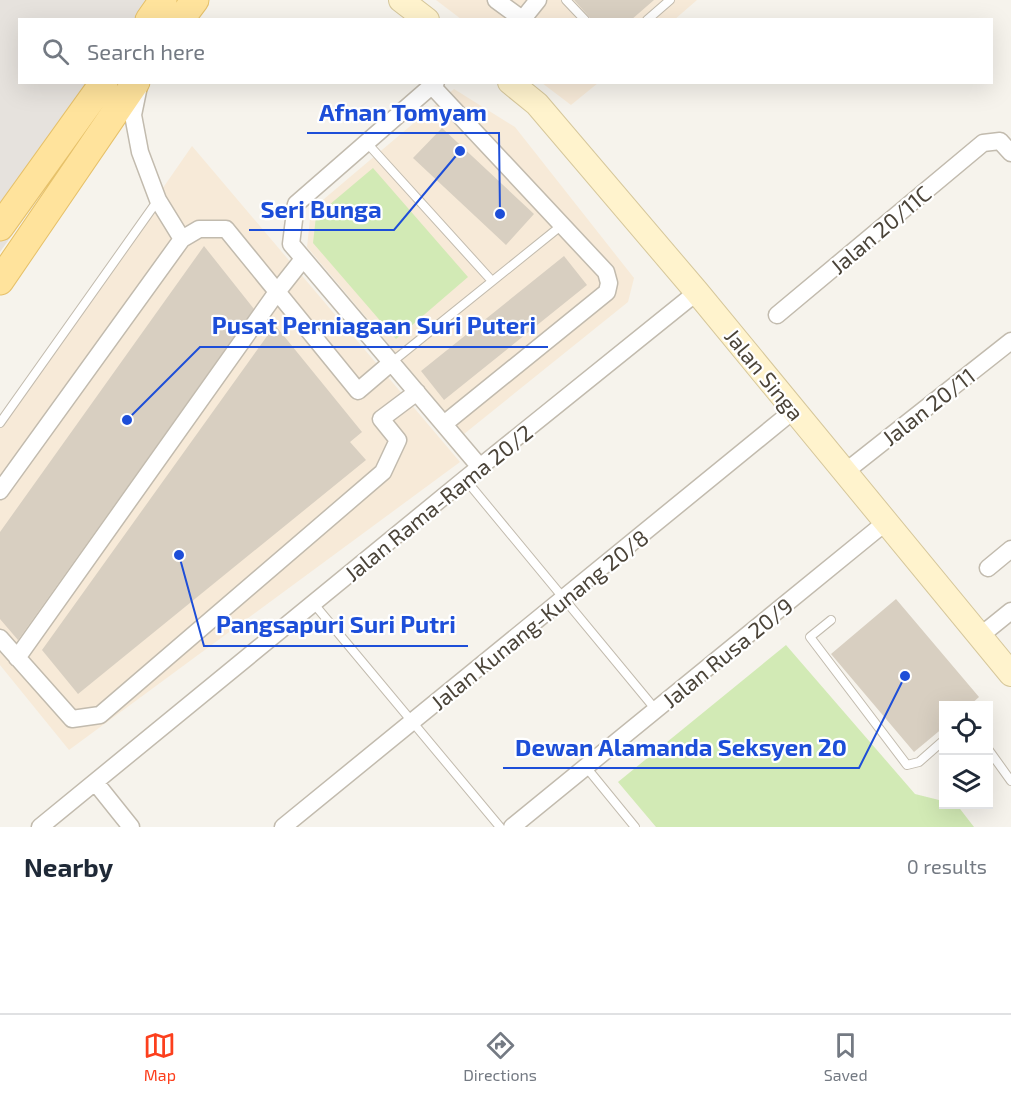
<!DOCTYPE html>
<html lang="en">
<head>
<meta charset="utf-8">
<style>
  body { margin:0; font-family:"Exo 2",sans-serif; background:#f2f2f3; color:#1f2937 }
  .controls { position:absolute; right:18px; bottom:18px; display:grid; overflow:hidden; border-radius:0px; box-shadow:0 6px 24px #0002 }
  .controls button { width:54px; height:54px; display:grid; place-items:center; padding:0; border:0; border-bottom:2px solid #e0e1e3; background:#fff; color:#1f2937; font:30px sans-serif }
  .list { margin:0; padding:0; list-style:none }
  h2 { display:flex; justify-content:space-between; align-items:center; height:78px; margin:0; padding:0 24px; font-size:26px }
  h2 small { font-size:20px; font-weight:400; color:#747a83 }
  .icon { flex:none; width:33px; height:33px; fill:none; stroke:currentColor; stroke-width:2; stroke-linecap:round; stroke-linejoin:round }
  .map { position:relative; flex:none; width:1011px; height:827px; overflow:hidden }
  .search { position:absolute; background:#fff; box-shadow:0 6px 24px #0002; left:18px; right:18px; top:18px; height:66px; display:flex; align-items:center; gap:15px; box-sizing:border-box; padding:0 21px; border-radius:0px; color:#747a83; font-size:22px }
  .sheet { height:186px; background:#fff }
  nav { display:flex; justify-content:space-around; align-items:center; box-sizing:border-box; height:84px; border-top:2px solid #e0e1e3; background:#fff; font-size:16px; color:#747a83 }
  nav a { display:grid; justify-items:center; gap:3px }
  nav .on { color:#fc3f1d }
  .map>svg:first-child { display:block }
  .commercial { fill:#f7ead8 }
  .industrial { fill:#e6e2dd }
  .green { fill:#d2eab5 }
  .building { fill:#d8cfc1 }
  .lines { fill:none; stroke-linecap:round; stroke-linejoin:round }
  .lane-casing { stroke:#c2bbae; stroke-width:10 }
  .street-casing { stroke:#c2bbae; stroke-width:19 }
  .secondary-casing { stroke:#d6c79b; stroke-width:26 }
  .primary-casing { stroke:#e6c16a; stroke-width:29 }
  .lane { stroke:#fff; stroke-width:8 }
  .street { stroke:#fff; stroke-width:16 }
  .secondary { stroke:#fff3cd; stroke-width:24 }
  .primary { stroke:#ffe39c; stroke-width:27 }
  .labels { text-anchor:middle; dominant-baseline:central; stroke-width:4.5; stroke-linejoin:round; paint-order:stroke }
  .street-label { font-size:22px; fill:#4b4439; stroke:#fff }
  .leader { fill:none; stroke:#1d4ed8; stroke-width:2 }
  .callout-dot { fill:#1d4ed8; stroke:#fff; stroke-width:2 }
  .callout-label { font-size:24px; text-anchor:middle; font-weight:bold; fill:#1d4ed8; stroke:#fff; stroke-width:4.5; stroke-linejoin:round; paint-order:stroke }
</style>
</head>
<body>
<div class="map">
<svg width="1011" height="827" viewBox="0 0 1011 827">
  <rect width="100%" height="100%" fill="#f6f3ec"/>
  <path class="commercial" d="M436 0H697L674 20 461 19Z
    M542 83H598L571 105Z
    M454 89 515 127 634 278 628 302 464 434 307 247 311 210Z
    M192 146 460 462 69 750 0 665V423Z"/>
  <path class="industrial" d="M0 0H180L166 19 20 20V82L121 83 0 252Z"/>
  <path class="green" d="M373 168 468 277 396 339 313 243 316 216Z
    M786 645 915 794 943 801 944 804 957 805 974 827H656L618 782Z"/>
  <path class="building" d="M574 0H654L631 20H592Z
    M442 128 534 214 506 245 413 158Z
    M204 246 254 309 18 640 0 619V532Z
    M564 256 587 285 444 400 421 371Z
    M275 325 362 432 350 442 366 460 78 694 42 650Z
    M896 599 979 697 969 706H944V727L914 752 831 654Z"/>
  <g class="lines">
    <defs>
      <path id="lane" d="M566 0 585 20
        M647 20 670 0
        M367 143 492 281
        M392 362 562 225
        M0 423 158 200
        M465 479 656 710
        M314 604 500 827
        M831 620 810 637 907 765 919 762 944 740
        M988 749 1011 781
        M586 767 635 827"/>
      <path id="street" d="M496 0 522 19
        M522 20 538 0
        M436 82 296 204 291 244 480 467
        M139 86 133 115 140 152 158 200 182 239
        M432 86 606 272 609 283 607 292 444 424
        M777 315 983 143 1000 141 1011 153
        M845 472 1011 341
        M0 491 182 239 199 229H226L358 391 392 362
        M988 568 1011 549
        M980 636 1011 611
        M0 638 72 719 100 715 383 472 398 440 381 419 417 392
        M17 658 277 292 303 259
        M95 782 131 827
        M40 827 465 479 697 292
        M283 827 794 410
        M512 827 886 522"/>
      <path id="secondary" d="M401 0 427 20
        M510 82 537 104 697 292 1011 674"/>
      <path id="primary" d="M149 20 163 0
        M180 20 195 0
        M0 227 104 82
        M0 281 136 82"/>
    </defs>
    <use href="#lane" class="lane-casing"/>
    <use href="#street" class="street-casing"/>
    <use href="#secondary" class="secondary-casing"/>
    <use href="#primary" class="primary-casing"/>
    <use href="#lane" class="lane"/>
    <use href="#street" class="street"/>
    <use href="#secondary" class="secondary"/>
    <use href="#primary" class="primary"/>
  </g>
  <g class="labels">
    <g class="street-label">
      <text transform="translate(880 229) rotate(-40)">Jalan 20/11C</text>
      <text transform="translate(765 374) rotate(51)">Jalan Singa</text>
      <text transform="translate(928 406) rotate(-38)">Jalan 20/11</text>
      <text transform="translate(438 502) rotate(-39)">Jalan Rama-Rama 20/2</text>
      <text transform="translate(539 619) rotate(-39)">Jalan Kunang-Kunang 20/8</text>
      <text transform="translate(727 652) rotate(-39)">Jalan Rusa 20/9</text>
    </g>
  </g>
  <path class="leader" d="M500 214L499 133H307M460 151L394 230H249M127 420L200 347H548M179 555L204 646H468M905 676L859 768H503"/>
  <g class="callout-dot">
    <circle cx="500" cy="214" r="6"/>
    <circle cx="460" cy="151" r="6"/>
    <circle cx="127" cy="420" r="6"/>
    <circle cx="179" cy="555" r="6"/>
    <circle cx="905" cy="676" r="6"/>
  </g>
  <g class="callout-label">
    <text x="403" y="121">Afnan Tomyam</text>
    <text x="321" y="218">Seri Bunga</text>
    <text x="374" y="334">Pusat Perniagaan Suri Puteri</text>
    <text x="336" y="633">Pangsapuri Suri Putri</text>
    <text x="681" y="756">Dewan Alamanda Seksyen 20</text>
  </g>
</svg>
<div class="controls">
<button><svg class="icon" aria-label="locate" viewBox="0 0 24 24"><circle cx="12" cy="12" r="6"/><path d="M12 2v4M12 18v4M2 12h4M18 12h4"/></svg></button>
<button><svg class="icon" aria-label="layers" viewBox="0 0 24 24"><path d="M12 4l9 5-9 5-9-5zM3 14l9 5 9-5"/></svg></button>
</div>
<div class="search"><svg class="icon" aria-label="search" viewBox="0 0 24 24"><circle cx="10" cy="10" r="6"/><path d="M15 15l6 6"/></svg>Search here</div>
</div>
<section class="sheet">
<h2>Nearby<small>0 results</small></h2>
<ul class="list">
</ul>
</section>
<nav>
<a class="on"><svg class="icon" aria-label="map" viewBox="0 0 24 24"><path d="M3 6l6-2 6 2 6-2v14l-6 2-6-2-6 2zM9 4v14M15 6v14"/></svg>Map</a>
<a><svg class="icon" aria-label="directions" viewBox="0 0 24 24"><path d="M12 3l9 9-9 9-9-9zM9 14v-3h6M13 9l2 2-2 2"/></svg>Directions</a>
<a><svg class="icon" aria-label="saved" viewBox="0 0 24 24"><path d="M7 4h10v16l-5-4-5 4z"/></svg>Saved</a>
</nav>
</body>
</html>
